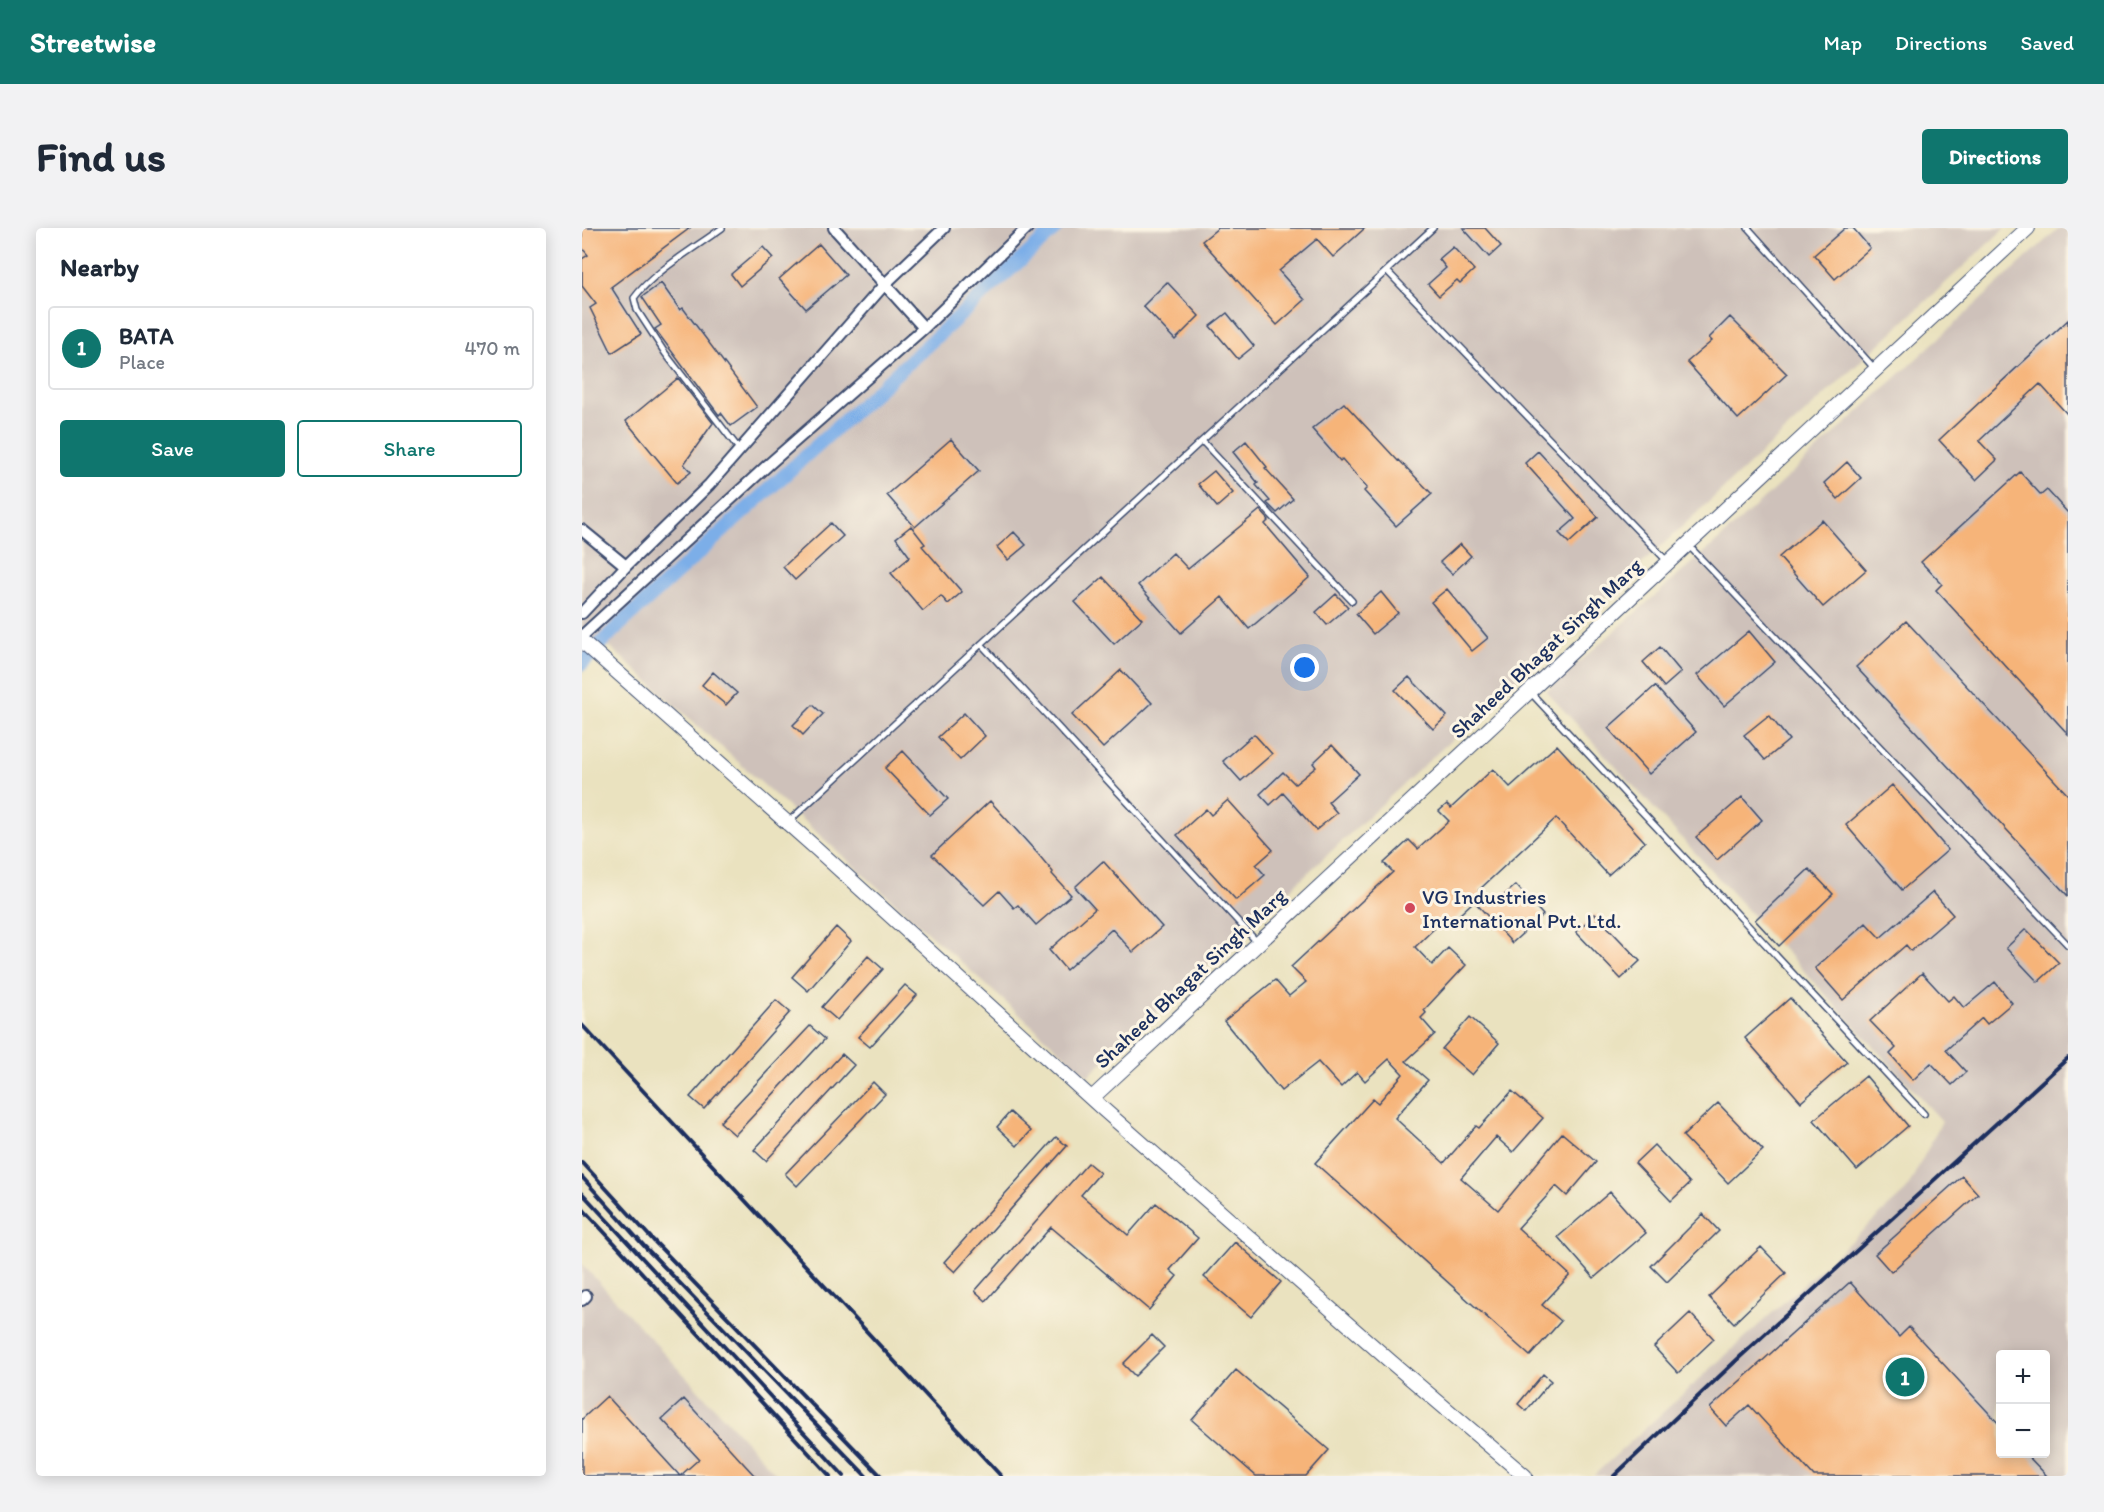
<!DOCTYPE html>
<html lang="en">
<head>
<meta charset="utf-8">
<style>
  body { margin:0; font-family:Itim,sans-serif; background:#f2f2f3; color:#1f2937 }
  .controls { position:absolute; right:18px; bottom:18px; display:grid; overflow:hidden; border-radius:6px; box-shadow:0 3px 15px #0003 }
  .controls button { width:54px; height:54px; display:grid; place-items:center; padding:0; border:0; border-bottom:2px solid #e0e1e3; background:#fff; color:#1f2937; font:30px sans-serif }
  .you { position:absolute; left:723px; top:440px; width:21px; height:21px; margin:-15px; border:4px solid #fff; border-radius:50%; background:#1a73e8; box-shadow:0 0 0 9px #1a73e833 }
  .badge { display:grid; place-items:center; width:39px; height:39px; border-radius:50%; background:#0f766e; color:#fff; font-size:20px; font-weight:700 }
  .pin { position:absolute; translate:-50% -50%; border:3px solid #fff; box-shadow:0 2px 6px #0006 }
  .list { margin:0; padding:0; list-style:none }
  h2 { display:flex; justify-content:space-between; align-items:center; height:78px; margin:0; padding:0 24px; font-size:26px }
  h2 small { font-size:20px; font-weight:400; color:#747a83 }
  .list li { display:grid; grid-template-columns:39px 1fr auto; gap:18px; align-items:center; box-sizing:border-box; height:84px; margin:0 12px 12px; padding:0 12px; border:2px solid #e0e1e3; border-radius:6px }
  .list b { display:block; font-size:22px; white-space:nowrap }
  .list p { margin:0; font-size:20px; white-space:nowrap; color:#747a83 }
  .list em { font-size:20px; font-style:normal; color:#747a83 }
  .actions { display:flex; gap:12px; padding:18px 24px }
  .actions a { flex:1; padding:14px 0; border:2px solid #0f766e; border-radius:6px; text-align:center; font-size:21px; color:#0f766e }
  .actions .main { background:#0f766e; color:#fff }
  .map { position:relative; flex:none; width:1486px; height:1248px; overflow:hidden; border-radius:6px }
  header { display:flex; align-items:center; gap:36px; box-sizing:border-box; height:84px; padding:0 30px; background:#0f766e; color:#fff }
  header strong { font-size:28px }
  nav { display:flex; gap:33px; margin-inline-start:auto; font-size:21px }
  .intro { display:flex; align-items:center; justify-content:space-between; box-sizing:border-box; height:144px; padding:0 36px }
  h1 { margin:0; font-size:42px }
  .button { padding:15px 27px; border-radius:6px; background:#0f766e; color:#fff; font-size:21px; font-weight:700 }
  main { display:flex; gap:36px; padding:0 36px }
  aside { flex:1; background:#fff; border-radius:6px; box-shadow:0 3px 15px #0003 }
  .map>svg:first-child { display:block }
  .industrial { fill:#cec1ba; fill-rule:evenodd }
  .lines { fill:none; stroke-linecap:round; stroke-linejoin:round }
  .canal { stroke:#7baee8; stroke-width:14 }
  .building { fill:#f6b479 }
  .service-casing { stroke:#3a4a6d; stroke-width:8 }
  .minor-casing { stroke:#3a4a6d; stroke-width:14 }
  .tertiary-casing { stroke:#3a4a6d; stroke-width:16 }
  .service { stroke:#fff; stroke-width:5 }
  .minor { stroke:#fff; stroke-width:10 }
  .tertiary { stroke:#fff; stroke-width:14 }
  .rail { stroke:#1b2f5e; stroke-width:4 }
  .poi-dot { fill:#d1495b; stroke:#fcf5e5; stroke-width:2 }
  .labels { text-anchor:middle; dominant-baseline:central; stroke-width:6; stroke-linejoin:round; paint-order:stroke }
  .street-label { font-size:21px; fill:#1b2f5e; stroke:#fcf5e5 }
  .poi-label { font-size:21px; fill:#1b2f5e; stroke:#fcf5e5; text-anchor:start }
</style>
</head>
<body>
<header>
<strong>Streetwise</strong>
<nav><a>Map</a><a>Directions</a><a>Saved</a></nav>
</header>
<div class="intro"><h1>Find us</h1><a class="button">Directions</a></div>
<main>
<aside>
<h2>Nearby<small></small></h2>
<ul class="list">
<li><span class="badge">1</span><div><b>BATA</b><p>Place</p></div><em>470 m</em></li>
</ul>
<div class="actions"><a class="main">Save</a><a>Share</a></div>
</aside>
<div class="map">
<svg width="1486" height="1248" viewBox="0 0 1486 1248">
  <rect width="100%" height="100%" fill="#fcf5e5"/>
  <filter id="ink" filterUnits="userSpaceOnUse"><feTurbulence type="fractalNoise" baseFrequency=".0167" numOctaves="2"/><feDisplacementMap in="SourceGraphic" scale="12" xChannelSelector="R" yChannelSelector="G"/><feConvolveMatrix kernelMatrix="1 2 1 2 8 2 1 2 1" color-interpolation-filters="sRGB"/></filter>
  <filter id="wash" filterUnits="userSpaceOnUse"><feTurbulence type="fractalNoise" baseFrequency=".008" numOctaves="4" result="noise"/><feDisplacementMap in="SourceGraphic" scale="24" xChannelSelector="R" yChannelSelector="G"/><feGaussianBlur stdDeviation="1.35" result="paint"/><feColorMatrix in="noise" values="0 0 0 0 0 0 0 0 0 0 0 0 0 0 0 0 0 1.4 0 .05"/><feComposite in="paint" operator="in"/></filter>
  <g filter="url(#wash)">
    <rect width="100%" height="100%" fill="#eae2bf"/>
    <path class="industrial" d="M0 0H1423L506 848 28 419 0 414Z
      M1477 0H1486V1248H1011L1324 963 1360 893 964 463 1139 310ZM1418 1126H1464V1226H1418Z
      M0 1036 196 1248H0Z"/>
    <g class="lines">
      <path class="canal" d="M0 436 31 403 474 0"/>
    </g>
    <g id="blocks">
      <path class="building" d="M0 0H108L29 59 59 106 30 125 8 80 14 76 0 58V31L6 27 0 20Z
        M636 0H783L751 29 735 11 697 43 723 72 695 97 620 13Z
        M881 0H903L919 18 907 29Z
        M1263 0H1271L1288 20 1253 51 1232 27Z
        M237 16 264 47 224 81 197 51Z
        M181 19 191 30 158 58 149 46Z
        M871 19 892 42 878 55 875 52 857 68 846 56 864 40 857 31Z
        M585 54 617 88 593 112 561 78Z
        M79 55 98 82 101 80 175 179 149 198 139 185 137 187 73 101 79 97 60 69Z
        M645 85 672 118 656 131 628 98Z
        M1148 89 1205 146 1156 191 1105 134 1130 113 1127 110Z
        M1486 92V187L1458 156 1397 213 1415 232 1394 252 1357 212Z
        M96 150 131 195 102 236 109 244 95 255 44 193Z
        M762 175 816 233 817 232 850 266 814 298 782 263 785 260 760 231 758 233 730 201Z
        M369 211 397 243 333 299 305 267Z
        M664 213 685 239 683 240 711 271 695 285 685 275 688 273 674 257 676 255 651 224Z
        M956 223 1016 289 987 315 977 305 993 291 943 235Z
        M1265 234 1279 250 1256 271 1242 255Z
        M632 243 651 265 635 279 616 256Z
        M1438 244 1459 267 1465 262 1486 285V506L1354 362 1360 356 1339 334Z
        M678 282 687 292 683 296 728 349 667 401 640 369 599 405 556 357 591 325 606 341Z
        M1240 292 1284 342 1241 379 1197 329Z
        M249 295 261 308 213 352 201 339Z
        M329 298 343 316 340 318 380 364 366 376 359 368 341 383 309 345 328 329 314 310Z
        M432 304 444 317 426 332 415 319Z
        M878 316 889 328 870 346 858 334Z
        M521 349 560 391 532 416 493 374Z
        M865 361 906 410 890 423 849 374Z
        M799 364 816 385 791 406 774 386Z
        M754 366 766 379 745 397 734 384Z
        M1324 393 1486 567V668L1274 439Z
        M1167 403 1193 434 1142 478 1115 447Z
        M1078 419 1099 444 1082 459 1061 434Z
        M539 442 570 475 521 520 490 487Z
        M131 444 155 465 144 477 120 457Z
        M827 449 865 488 851 501 813 462Z
        M1073 458 1114 504 1067 546 1026 500Z
        M231 477 241 486 221 507 211 497Z
        M382 485 403 508 378 532 356 509Z
        M1187 487 1207 512 1183 532 1162 507Z
        M672 506 690 526 659 553 641 533Z
        M750 517 777 546 746 574 755 585 734 602 701 565 688 577 678 566 701 544 713 556 734 539 731 535Z
        M975 517 1063 614 1026 647 974 590 897 662 911 677 934 657 961 687 930 715 892 673 863 700 858 695 833 719 850 737 866 720 884 737 842 782 844 785 839 790 853 806 824 833 846 852 813 890 862 935 894 898 897 900 930 863 961 890 931 924 914 909 879 950 916 982 980 905 1014 934 985 968 974 958 936 1000 988 1047 960 1077 979 1093 948 1128 733 935 791 871 796 875 821 846 807 831 783 853 775 844 759 859 736 834 699 863 642 793 693 752 707 768 724 754 709 739 811 644 802 635 827 612 836 621 867 593 857 583 865 576 869 580 911 541 928 559Z
        M321 523 366 571 348 587 303 540Z
        M1310 557 1366 622 1320 662 1264 597Z
        M1160 569 1180 592 1135 632 1114 609Z
        M646 572 691 622 674 637 683 647 654 672 595 607 624 581 629 587Z
        M408 573 456 626 471 644 470 646 489 667 454 697 436 677 432 680 417 663 402 677 350 627Z
        M521 633 580 699 551 724 530 701 484 742 467 722 513 681 493 659Z
        M1227 641 1251 666 1197 718 1173 692Z
        M1351 664 1371 687 1329 723 1324 717 1261 772 1233 740 1284 695 1298 710Z
        M1013 686 1058 733 1039 751 994 704Z
        M254 699 269 713 226 763 210 749Z
        M1444 701 1477 735 1456 754 1424 720Z
        M286 728 301 741 255 792 240 779Z
        M1340 745 1366 773 1372 768 1382 780 1413 754 1430 775 1405 796 1400 790 1364 822 1384 844 1370 857 1349 835 1331 852 1308 826 1314 820 1288 793Z
        M323 757 335 767 288 819 276 809Z
        M1208 770 1265 834 1219 874 1163 810Z
        M194 772 208 784 122 881 108 869Z
        M888 789 917 815 890 847 860 821Z
        M228 798 243 811 153 907 138 894Z
        M260 826 272 837 184 933 172 922Z
        M1284 848 1326 898 1275 942 1232 892Z
        M291 854 303 866 215 958 203 946Z
        M1136 875 1181 922 1146 955 1101 908Z
        M428 884 449 903 435 918 415 899Z
        M474 909 485 918 373 1044 362 1034Z
        M1072 917 1108 955 1089 973 1053 935Z
        M506 935 518 945 499 967 546 1007 574 975 616 1010 588 1042 595 1048 567 1082 469 999 404 1073 393 1063Z
        M1380 948 1396 966 1309 1044 1293 1026Z
        M1028 964 1064 1005 1012 1050 976 1009Z
        M1121 986 1137 1003 1085 1054 1069 1038Z
        M653 1014 699 1054 669 1089 622 1049Z
        M1179 1019 1204 1045 1152 1095 1127 1069Z
        M1268 1054 1317 1109 1327 1099 1419 1198V1226H1444L1465 1248H1232L1167 1177 1144 1198 1128 1180Z
        M1108 1085 1132 1111 1096 1145 1072 1119Z
        M570 1107 582 1119 553 1148 541 1136Z
        M654 1142 747 1222 724 1248H674L610 1192Z
        M961 1146 969 1153 944 1183 936 1176Z
        M25 1168 98 1248 117 1231 80 1191 102 1171 173 1248H0V1191Z"/>
    </g>
  </g>
  <g filter="url(#ink)">
    <use href="#blocks" fill-opacity="0" stroke="#3a4a6d" stroke-width="1.5"/>
    <g class="lines">
      <defs>
        <path id="service" d="M140 0C113 20 71 44 52 70L55 82 83 125 157 221
          M1166 0 1293 141
          M805 43 1085 333
          M620 213 770 373
          M1107 318 1486 717
          M399 416 675 714
          M949 465 1342 886
          M206 594 851 0"/>
        <path id="minor" d="M252 0 342 100
          M0 302 44 338
          M0 385 44 338 127 257 302 57 362 0
          M0 408 186 237 342 100 445 0
          M0 1072 4 1068"/>
        <path id="tertiary" d="M0 413 236 622 521 881 808 1133 943 1248
          M510 870 1446 0"/>
      </defs>
      <use href="#service" class="service-casing"/>
      <use href="#minor" class="minor-casing"/>
      <use href="#tertiary" class="tertiary-casing"/>
      <use href="#service" class="service"/>
      <use href="#minor" class="minor"/>
      <use href="#tertiary" class="tertiary"/>
      <path class="rail" d="M0 797 419 1248
        M0 934 71 1012 299 1248
        M0 949 63 1019 284 1248
        M0 965 262 1248
        M0 980 248 1248
        M1032 1248 1159 1128 1486 830"/>
    </g>
  </g>
  <circle class="poi-dot" cx="828" cy="680" r="6"/>
  <g class="labels">
    <g class="street-label">
      <text transform="translate(964 420) rotate(-43)">Shaheed Bhagat Singh Marg</text>
      <text transform="translate(608 750) rotate(-43)">Shaheed Bhagat Singh Marg</text>
    </g>
    <g class="poi-label">
      <text x="840" y="668">VG Industries<tspan x="840" dy="24">International Pvt. Ltd.</tspan></text>
    </g>
  </g>
</svg>
<div class="controls">
<button>+</button>
<button>−</button>
</div>
<div class="you"></div>
<div class="pin badge" style="left:1323px;top:1149px">1</div>
</div>
</main>
</body>
</html>
